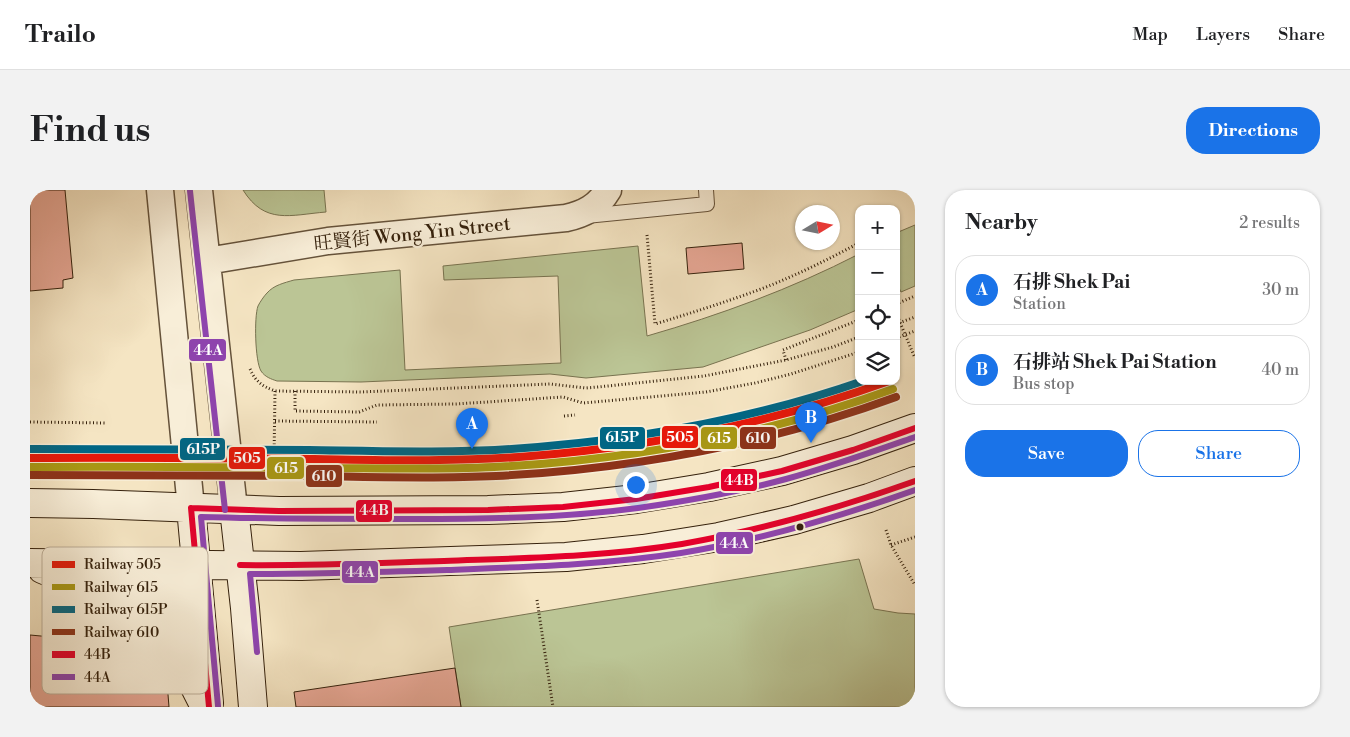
<!DOCTYPE html>
<html lang="en">
<head>
<meta charset="utf-8">
<style>
  body { margin:0; font-family:"Libre Bodoni","Noto Serif TC",serif; background:#f2f2f2; color:#202124 }
  .controls { position:absolute; right:15px; top:15px; display:grid; overflow:hidden; border-radius:10px; box-shadow:0 1px 4px #0004 }
  .controls button { width:45px; height:45px; display:grid; place-items:center; padding:0; border:0; border-bottom:1px solid #e0e0e0; background:#fff; color:#202124; font:25px sans-serif }
  .compass { position:absolute; left:765px; top:15px; width:45px; height:45px; border-radius:50%; background:#fff; box-shadow:0 1px 4px #0004; rotate:80deg }
  .you { position:absolute; left:605px; top:294px; width:18px; height:18px; margin:-12px; border:4px solid #fff; border-radius:50%; background:#1a73e8; box-shadow:0 0 0 8px #1a73e833 }
  .badge { display:grid; place-items:center; width:32px; height:32px; border-radius:50%; background:#1a73e8; color:#fff; font-size:16px; font-weight:700 }
  .pin { position:absolute; translate:-50% -41px; filter:drop-shadow(0 1px 2px #0008) }
  .pin::after { content:''; position:absolute; top:26px; width:18px; height:15px; background:inherit; clip-path:polygon(0 0,100% 0,50% 100%) }
  .list { margin:0; padding:0; list-style:none }
  h2 { display:flex; justify-content:space-between; align-items:center; height:65px; margin:0; padding:0 20px; font-size:21px }
  h2 small { font-size:16px; font-weight:400; color:#757577 }
  .list li { display:grid; grid-template-columns:32px 1fr auto; gap:15px; align-items:center; box-sizing:border-box; height:70px; margin:0 10px 10px; padding:0 10px; border:1px solid #e0e0e0; border-radius:20px }
  .list b { display:block; font-size:19px; white-space:nowrap }
  .list p { margin:0; font-size:16px; white-space:nowrap; color:#757577 }
  .list em { font-size:16px; font-style:normal; color:#757577 }
  .actions { display:flex; gap:10px; padding:15px 20px }
  .actions a { flex:1; padding:11px 0; border:1px solid #1a73e8; border-radius:20px; text-align:center; font-size:18px; color:#1a73e8 }
  .actions .main { background:#1a73e8; color:#fff }
  .icon { flex:none; width:28px; height:28px; fill:none; stroke:currentColor; stroke-width:2; stroke-linecap:round; stroke-linejoin:round }
  .map { position:relative; flex:none; width:885px; height:517px; overflow:hidden; border-radius:20px }
  header { display:flex; align-items:center; gap:30px; box-sizing:border-box; height:70px; padding:0 25px; background:#fff; border-bottom:1px solid #e0e0e0 }
  header strong { font-size:24px }
  nav { display:flex; gap:28px; margin-inline-start:auto; font-size:18px }
  .intro { display:flex; align-items:center; justify-content:space-between; box-sizing:border-box; height:120px; padding:0 30px }
  h1 { margin:0; font-size:35px }
  .button { padding:12px 22px; border-radius:20px; background:#1a73e8; color:#fff; font-size:18px; font-weight:700 }
  main { display:flex; gap:30px; padding:0 30px }
  aside { flex:1; background:#fff; border-radius:20px; box-shadow:0 1px 4px #0004 }
  .map>svg:first-child { display:block }
  .green { fill:#bbc595; stroke:#787350 }
  .building { fill:#e7a795; stroke:#35210c }
  .lines { fill:none; stroke-linecap:round; stroke-linejoin:round }
  .service-casing { stroke:#65523a; stroke-width:16 }
  .minor-casing { stroke:#65523a; stroke-width:29 }
  .secondary-casing { stroke:#35210c; stroke-width:30 }
  .path { stroke:#35210c; stroke-width:3; stroke-dasharray:1 2.5; stroke-linecap:butt }
  .service { stroke:#f8eed8; stroke-width:14 }
  .minor { stroke:#f8eed8; stroke-width:26 }
  .secondary { stroke:#f8eed8; stroke-width:28 }
  .path-bridge { stroke:#35210c; stroke-width:3; stroke-dasharray:1 2.5; stroke-linecap:butt }
  .bus-1-casing { stroke:#f8eed8; stroke-width:10 }
  .bus-2-casing { stroke:#f8eed8; stroke-width:10 }
  .bus-1 { stroke:#e4002b; stroke-width:6 }
  .bus-2 { stroke:#8e44ad; stroke-width:6 }
  .rail-1-casing { stroke:#f8eed8; stroke-width:11 }
  .rail-2-casing { stroke:#f8eed8; stroke-width:11 }
  .rail-3-casing { stroke:#f8eed8; stroke-width:11 }
  .rail-4-casing { stroke:#f8eed8; stroke-width:11 }
  .rail-1 { stroke:#e6180a; stroke-width:8 }
  .rail-2 { stroke:#a89714; stroke-width:8 }
  .rail-3 { stroke:#006684; stroke-width:8 }
  .rail-4 { stroke:#8d3219; stroke-width:8 }
  .bus-dot { fill:#35210c; stroke:#f8eed8; stroke-width:2 }
  .labels { text-anchor:middle; dominant-baseline:central; stroke-width:5; stroke-linejoin:round; paint-order:stroke }
  .street-label { font-size:19px; fill:#35210c; stroke:#f8eed8 }
  .key { fill:#f8eed8; stroke:#beb09b; stroke-width:1 }
  .key-label { font-size:14px; fill:#35210c }
  .line-badge { stroke:#f8eed8; stroke-width:2 }
  .badge-label { font-size:14px; text-anchor:middle; font-weight:bold; fill:#fff }
</style>
</head>
<body>
<header>
<strong>Trailo</strong>
<nav><a>Map</a><a>Layers</a><a>Share</a></nav>
</header>
<div class="intro"><h1>Find us</h1><a class="button">Directions</a></div>
<main>
<div class="map">
<svg width="885" height="517" viewBox="0 0 885 517">
  <rect width="100%" height="100%" fill="#f5e5c3"/>
  <filter id="stains"><feTurbulence type="fractalNoise" baseFrequency=".004" numOctaves="4"/><feColorMatrix values="0 0 0 0 .2 0 0 0 0 .09 0 0 0 0 .02 0 0 0 .5 -.17"/></filter>
  <radialGradient id="worn" r=".72"><stop offset=".6" stop-color="#630" stop-opacity="0"/><stop offset="1" stop-color="#630" stop-opacity=".3"/></radialGradient>
  <path class="green" d="M213 0H294L296 22C260 25 235 35 213 0Z
    M885 35V96L871 102 866 92V43Z
    M608 56 617 146C690 125 761 99 829 64V119L780 140 673 177 556 188 520 184 331 192 247 191C241 189 235 187 231 181 225 171 224 127 228 116 230 112 234 106 237 103 244 95 254 93 264 90L370 80 375 180 531 173 528 86 414 90 413 76Z
    M829 369 844 419 868 423 885 424V514L880 517H431L419 437Z"/>
  <path class="building" d="M0 0H35L43 88 33 90V98L0 101Z
    M712 53 714 79 658 84 656 58Z
    M0 445 109 455 137 492 139 517H0Z
    M425 478 431 517H266L264 502Z"/>
  <g class="lines">
    <defs>
      <path id="service" d="M556 26 677 14 676 0"/>
      <path id="minor" d="M130 0 161 318
        M169 0 204 319
        M177 71 298 51 536 28C554 24 568 17 578 0"/>
      <path id="secondary" d="M0 313 63 314 249 321 458 320 533 317 606 309 679 297 752 281 823 260 885 238
        M161 318 179 513
        M204 319 215 418 223 517
        M0 373 271 376 536 367 613 359 689 347 764 330 839 308 885 291
        M12 379 95 414 128 436 147 462 175 517"/>
    </defs>
    <use href="#service" class="service-casing"/>
    <use href="#minor" class="minor-casing"/>
    <use href="#secondary" class="secondary-casing"/>
    <path class="path" d="M617 45 625 134C661 123 696 112 731 99 765 86 797 70 829 53
      M866 114 885 106
      M866 134 885 127
      M866 148 885 141
      M756 170 753 160 829 130
      M220 179C226 192 232 196 245 201L331 202 520 194 556 198 568 197 674 186 756 170 803 157 829 147
      M245 201 244 269 245 282 249 287 352 285
      M265 201V221L329 222 347 215 426 214 533 207 553 213 676 202 725 193 761 184 829 162
      M534 226 545 225
      M245 231 347 232
      M0 232 76 233
      M534 279 634 269 740 246 774 241
      M856 340 861 355 885 395
      M861 355 885 347
      M507 410 523 517"/>
    <use href="#service" class="service"/>
    <use href="#minor" class="minor"/>
    <use href="#secondary" class="secondary"/>
    <path class="path-bridge" d="M866 123 885 168"/>
    <defs>
      <path id="bus-1" d="M161 318 249 321 458 320 533 317 606 309 679 297 752 281 823 260 885 238
        M161 318 179 517
        M210 375C278 376 346 373 414 371 494 368 573 367 652 354 732 340 809 318 885 291"/>
      <path id="bus-2" d="M160 1 195 320
        M227 462 220 384C285 384 351 382 417 380 495 377 573 375 651 363 731 350 809 327 885 300
        M188 516 171 327C241 329 311 329 382 329 457 329 533 328 608 318 657 311 708 302 756 289 800 277 842 262 885 247"/>
    </defs>
    <use href="#bus-1" class="bus-1-casing"/>
    <use href="#bus-2" class="bus-2-casing"/>
    <use href="#bus-1" class="bus-1"/>
    <use href="#bus-2" class="bus-2"/>
    <defs>
      <path id="rail-1" d="M0 268C95 267 189 268 284 269 352 270 420 272 489 267 615 258 740 234 859 191"/>
      <path id="rail-2" d="M0 277C94 276 187 277 280 278 342 278 403 280 464 277 600 270 736 245 863 199"/>
      <path id="rail-3" d="M0 259C93 259 186 259 279 260 341 261 403 263 465 260 589 253 715 232 833 191"/>
      <path id="rail-4" d="M0 285C94 285 188 285 282 286 343 287 405 289 466 286 602 279 738 254 866 207"/>
    </defs>
    <use href="#rail-1" class="rail-1-casing"/>
    <use href="#rail-2" class="rail-2-casing"/>
    <use href="#rail-3" class="rail-3-casing"/>
    <use href="#rail-4" class="rail-4-casing"/>
    <use href="#rail-1" class="rail-1"/>
    <use href="#rail-2" class="rail-2"/>
    <use href="#rail-3" class="rail-3"/>
    <use href="#rail-4" class="rail-4"/>
  </g>
  <circle class="bus-dot" cx="770" cy="337" r="4.5"/>
  <g class="labels">
    <g class="street-label">
      <text transform="translate(382 44) rotate(-6)">旺賢街 Wong Yin Street</text>
    </g>
  </g>
  <rect x="12" y="357" width="166" height="147" rx="8" class="key"/>
  <rect x="22" y="371" width="23" height="7" fill="#e6180a"/>
  <rect x="22" y="394" width="23" height="6" fill="#a89714"/>
  <rect x="22" y="416" width="23" height="7" fill="#006684"/>
  <rect x="22" y="439" width="23" height="6" fill="#8d3219"/>
  <rect x="22" y="461" width="23" height="7" fill="#e4002b"/>
  <rect x="22" y="484" width="23" height="6" fill="#8e44ad"/>
  <g class="key-label">
    <text x="54" y="379">Railway 505</text>
    <text x="54" y="402">Railway 615</text>
    <text x="54" y="424">Railway 615P</text>
    <text x="54" y="447">Railway 610</text>
    <text x="54" y="469">44B</text>
    <text x="54" y="492">44A</text>
  </g>
  <g class="line-badge">
    <rect x="158" y="148" width="39" height="24" rx="5" fill="#8e44ad"/>
    <rect x="631" y="235" width="38" height="24" rx="5" fill="#e6180a"/>
    <rect x="569" y="236" width="47" height="24" rx="5" fill="#006684"/>
    <rect x="670" y="236" width="38" height="24" rx="5" fill="#a89714"/>
    <rect x="709" y="236" width="38" height="24" rx="5" fill="#8d3219"/>
    <rect x="149" y="247" width="47" height="24" rx="5" fill="#006684"/>
    <rect x="198" y="256" width="38" height="24" rx="5" fill="#e6180a"/>
    <rect x="236" y="266" width="39" height="24" rx="5" fill="#a89714"/>
    <rect x="275" y="274" width="38" height="24" rx="5" fill="#8d3219"/>
    <rect x="690" y="278" width="38" height="24" rx="5" fill="#e4002b"/>
    <rect x="325" y="309" width="38" height="24" rx="5" fill="#e4002b"/>
    <rect x="685" y="341" width="39" height="24" rx="5" fill="#8e44ad"/>
    <rect x="311" y="370" width="38" height="24" rx="5" fill="#8e44ad"/>
  </g>
  <g class="badge-label">
    <text x="178" y="165">44A</text>
    <text x="650" y="252">505</text>
    <text x="592" y="252">615P</text>
    <text x="689" y="253">615</text>
    <text x="728" y="253">610</text>
    <text x="173" y="264">615P</text>
    <text x="217" y="273">505</text>
    <text x="256" y="283">615</text>
    <text x="294" y="291">610</text>
    <text x="709" y="295">44B</text>
    <text x="344" y="325">44B</text>
    <text x="704" y="358">44A</text>
    <text x="330" y="387">44A</text>
  </g>
  <rect width="100%" height="100%" filter="url(#stains)"/>
  <rect width="100%" height="100%" fill="url(#worn)"/>
</svg>
<div class="controls">
<button>+</button>
<button>−</button>
<button><svg class="icon" aria-label="locate" viewBox="0 0 24 24"><circle cx="12" cy="12" r="6"/><path d="M12 2v4M12 18v4M2 12h4M18 12h4"/></svg></button>
<button><svg class="icon" aria-label="layers" viewBox="0 0 24 24"><path d="M12 4l9 5-9 5-9-5zM3 14l9 5 9-5"/></svg></button>
</div>
<svg class="compass" viewBox="-18 -18 36 36"><path d="M0-13l5 13h-10z" fill="#e53935"/><path d="M0 13l5-13h-10z" fill="#757577"/></svg>
<div class="you"></div>
<div class="pin badge" style="left:442px;top:259px">A</div>
<div class="pin badge" style="left:781px;top:253px">B</div>
</div>
<aside>
<h2>Nearby<small>2 results</small></h2>
<ul class="list">
<li><span class="badge">A</span><div><b>石排 Shek Pai</b><p>Station</p></div><em>30 m</em></li>
<li><span class="badge">B</span><div><b>石排站 Shek Pai Station</b><p>Bus stop</p></div><em>40 m</em></li>
</ul>
<div class="actions"><a class="main">Save</a><a>Share</a></div>
</aside>
</main>
</body>
</html>
